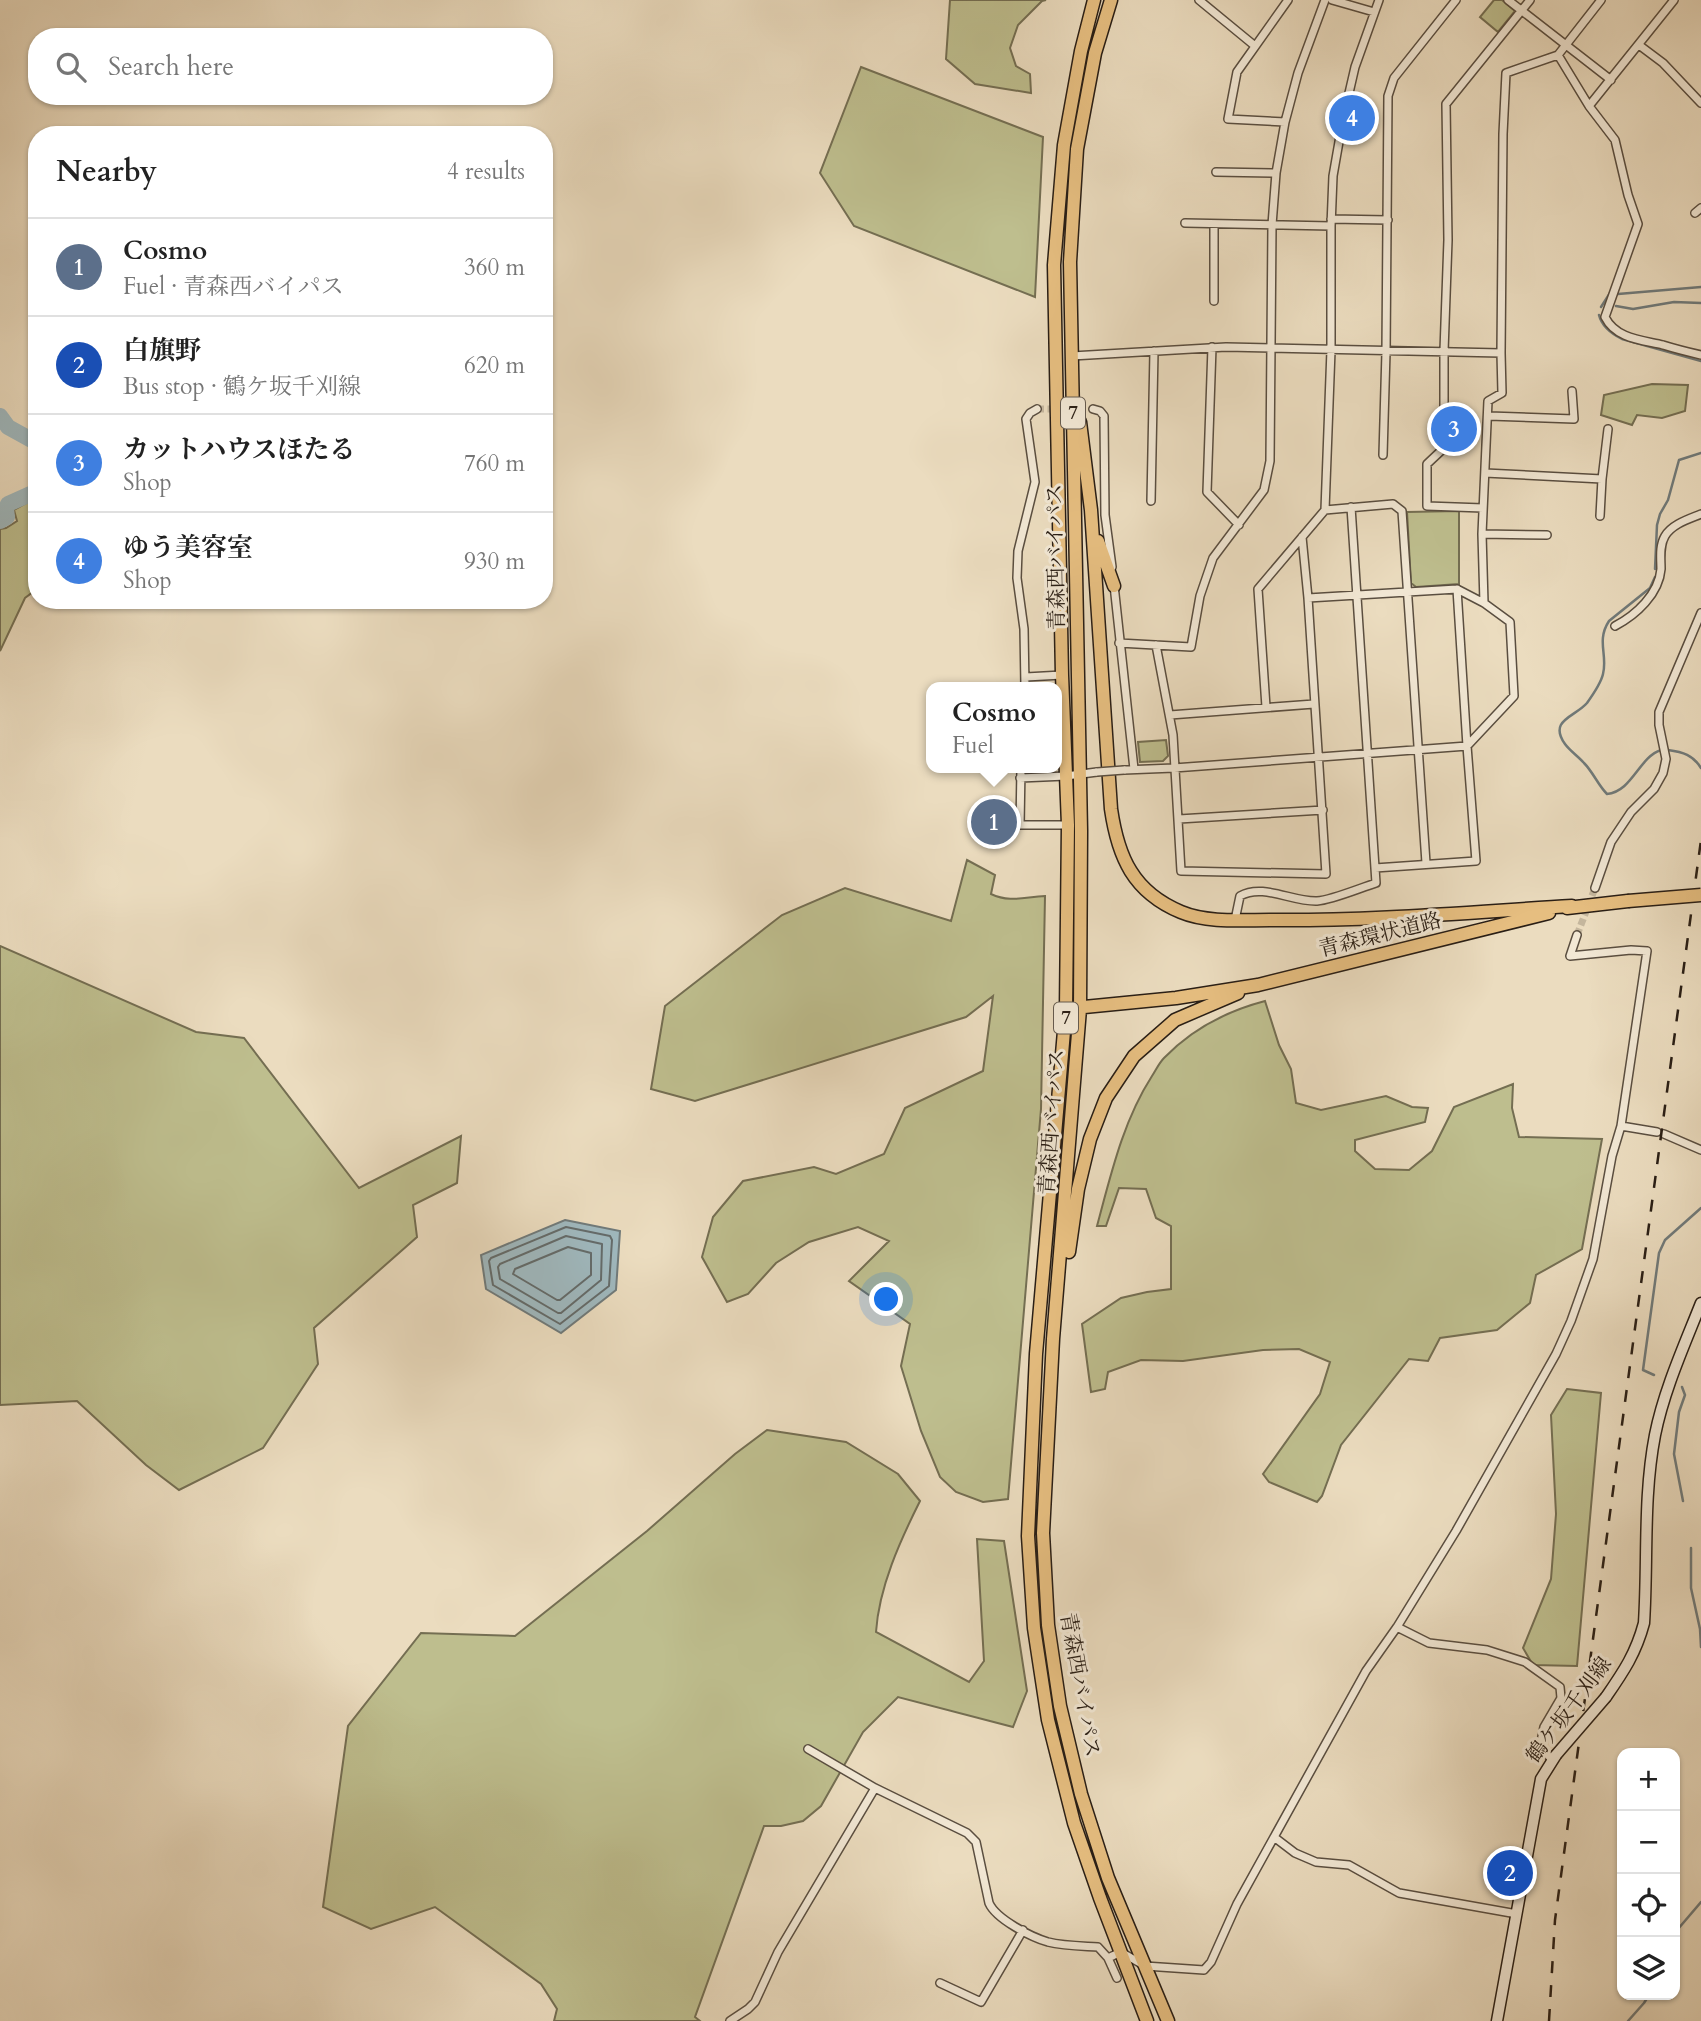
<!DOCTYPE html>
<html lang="en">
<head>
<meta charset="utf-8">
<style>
  body { margin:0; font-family:Cardo,"Noto Serif JP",serif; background:#f6f6f6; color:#222 }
  .controls { position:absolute; right:21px; bottom:21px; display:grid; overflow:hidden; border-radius:14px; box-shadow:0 2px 5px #0004 }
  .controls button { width:63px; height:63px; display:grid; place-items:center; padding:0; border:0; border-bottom:2px solid #e0e0e0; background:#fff; color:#222; font:35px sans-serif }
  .you { position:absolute; left:887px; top:1300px; width:24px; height:24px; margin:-18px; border:5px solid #fff; border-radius:50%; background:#1a73e8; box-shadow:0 0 0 10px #1a73e833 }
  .badge { display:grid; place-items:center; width:46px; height:46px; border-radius:50%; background:#8f2418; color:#fff; font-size:23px; font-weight:700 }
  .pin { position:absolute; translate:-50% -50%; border:4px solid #fff; box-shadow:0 2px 7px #0006 }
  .popup { position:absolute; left:926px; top:682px; width:136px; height:91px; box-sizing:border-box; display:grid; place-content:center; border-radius:14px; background:#fff; filter:drop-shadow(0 2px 5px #0005); font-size:23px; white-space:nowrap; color:#767676 }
  .popup b { font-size:26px; color:#222 }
  .popup::after { content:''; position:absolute; left:50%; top:100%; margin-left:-14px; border:14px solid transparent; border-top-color:#fff }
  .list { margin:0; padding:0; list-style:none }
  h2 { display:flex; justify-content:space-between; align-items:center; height:91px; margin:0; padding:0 28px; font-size:30px }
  h2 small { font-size:23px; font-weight:400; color:#767676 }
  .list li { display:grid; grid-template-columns:46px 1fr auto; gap:21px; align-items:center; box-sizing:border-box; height:98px; padding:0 28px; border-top:2px solid #e0e0e0 }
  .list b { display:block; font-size:26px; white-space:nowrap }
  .list p { margin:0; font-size:23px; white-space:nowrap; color:#767676 }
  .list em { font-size:23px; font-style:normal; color:#767676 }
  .icon { flex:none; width:38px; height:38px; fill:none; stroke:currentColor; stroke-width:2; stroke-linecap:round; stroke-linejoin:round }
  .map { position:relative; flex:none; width:1701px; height:2021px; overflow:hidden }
  .search { position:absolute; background:#fff; box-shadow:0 2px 5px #0004; left:28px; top:28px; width:525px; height:77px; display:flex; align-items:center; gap:18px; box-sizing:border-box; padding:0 24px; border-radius:28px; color:#767676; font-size:26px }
  .panel { position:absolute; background:#fff; box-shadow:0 2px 5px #0004; left:28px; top:126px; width:525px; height:483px; border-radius:28px }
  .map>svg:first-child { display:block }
  .green { fill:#bebe8e; stroke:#746e52; stroke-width:2 }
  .water { fill:#9fb8be; stroke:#707a7a; stroke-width:2 }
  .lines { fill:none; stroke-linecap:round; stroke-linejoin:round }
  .shore { stroke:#646b6a; stroke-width:2 }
  .stream { stroke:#707a7a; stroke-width:2.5 }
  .river { stroke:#9fb8be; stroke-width:16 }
  .minor-tunnel { stroke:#c4b69d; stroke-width:7; stroke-dasharray:7 3.5; stroke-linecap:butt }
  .minor-casing { stroke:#5a4e40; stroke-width:10 }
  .secondary-casing { stroke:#291e15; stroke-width:13 }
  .trunk-casing { stroke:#291e15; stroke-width:15 }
  .minor { stroke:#f2e8d5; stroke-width:7 }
  .secondary { stroke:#f2e8d5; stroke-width:10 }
  .trunk { stroke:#e6be80; stroke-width:12 }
  .rail { stroke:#291e15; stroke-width:2.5; stroke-dasharray:12 12; stroke-linecap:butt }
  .minor-bridge-casing { stroke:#5a4e40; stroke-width:10; stroke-linecap:butt }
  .secondary-bridge-casing { stroke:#291e15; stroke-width:13; stroke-linecap:butt }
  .trunk-bridge-casing { stroke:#291e15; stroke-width:15; stroke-linecap:butt }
  .minor-bridge { stroke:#f2e8d5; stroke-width:7 }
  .secondary-bridge { stroke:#f2e8d5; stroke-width:10 }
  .trunk-bridge { stroke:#e6be80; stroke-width:12 }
  .labels { text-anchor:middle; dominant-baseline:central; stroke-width:6; stroke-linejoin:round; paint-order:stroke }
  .shield { fill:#f2e8d5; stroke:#655b4f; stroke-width:2 }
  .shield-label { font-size:19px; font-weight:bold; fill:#291e15 }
  .street-label { font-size:21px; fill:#291e15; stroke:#f2e8d5 }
</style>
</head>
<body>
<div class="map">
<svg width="1701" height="2021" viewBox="0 0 1701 2021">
  <rect width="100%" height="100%" fill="#ebdcbf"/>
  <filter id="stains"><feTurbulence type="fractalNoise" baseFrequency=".00286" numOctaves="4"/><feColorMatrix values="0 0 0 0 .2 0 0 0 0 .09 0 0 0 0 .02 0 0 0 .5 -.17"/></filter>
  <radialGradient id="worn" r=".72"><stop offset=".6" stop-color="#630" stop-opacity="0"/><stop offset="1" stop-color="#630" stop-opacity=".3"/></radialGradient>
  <path class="green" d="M950 0H1046L1042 1 1018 25 1010 48 1016 66 1030 74 1031 93 975 84 946 59Z
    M1494 0H1502L1515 11 1498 32 1480 17Z
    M861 67 1043 137 1035 297 854 226 820 173Z
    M1652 384 1688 385 1685 411 1662 418 1637 415 1632 425 1601 415 1604 395Z
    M37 466V589L25 598 0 651V529L6 528 17 521 14 510 35 498 31 477Z
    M1459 511V584L1416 587 1411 583 1407 512Z
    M1166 740 1168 756 1163 761 1140 762 1138 742Z
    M967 860 995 875 991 894C1010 903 1024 897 1045 896L1041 1109 1008 1499 983 1502 956 1492 940 1477 921 1431 901 1366 910 1324 849 1281 889 1241 858 1227 809 1242 776 1263 748 1294 727 1302 702 1257 713 1217 743 1181 814 1167 836 1174 884 1154 905 1108 983 1071 993 996 966 1017 695 1101 651 1089 665 1006 782 915 845 888 951 921Z
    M0 946 196 1032 244 1038 359 1188 461 1136 457 1183 413 1205 417 1237 314 1328 318 1364 263 1448 179 1490 146 1465 77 1401 0 1405Z
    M1265 1001 1279 1045 1291 1069 1296 1103 1321 1110 1386 1096 1412 1107 1428 1108 1425 1122 1355 1140V1151L1375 1169 1409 1170 1432 1151 1454 1107 1513 1084 1512 1108 1519 1137 1602 1139 1582 1249 1536 1275 1530 1303 1497 1330 1440 1338 1428 1361 1409 1359 1341 1445 1322 1496 1317 1502 1269 1482 1263 1474 1320 1394 1330 1362 1299 1349 1263 1350 1183 1361 1141 1360 1108 1372 1105 1389 1091 1392 1082 1324 1121 1298 1147 1292 1171 1289V1226L1156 1218 1146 1189 1119 1188 1106 1226H1097C1111 1174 1123 1121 1152 1076 1156 1070 1159 1063 1164 1058 1191 1030 1227 1011 1265 1001Z
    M1567 1389 1601 1393 1577 1666 1533 1665 1523 1648 1551 1579 1556 1514 1551 1415Z
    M767 1430 846 1442 898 1474 920 1501C900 1541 879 1587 876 1632L969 1682 984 1661 977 1539 1004 1541 1027 1691 1013 1727 898 1697 863 1732 821 1806 803 1821 781 1826H764L695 2017 700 2021H554L557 2009 541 1984 435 1907 371 1929 323 1907 348 1726 421 1633 515 1636 647 1531 735 1454Z"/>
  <path class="water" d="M565 1220 620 1231 616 1290 561 1333 486 1289 481 1255Z"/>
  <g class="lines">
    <path class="shore" d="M566 1227 610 1236 612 1240 609 1286 560 1324 493 1285 489 1261 491 1258Z
      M566 1236 602 1244 601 1280 561 1313H558L500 1279 498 1267 500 1264Z
      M568 1247 591 1253V1275L560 1300H557L513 1274 515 1269Z"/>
    <path class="stream" d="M1618 294 1701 287
      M1616 306 1633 309 1674 302 1701 303
      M1601 307 1610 293
      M1599 315C1602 327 1612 334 1622 339L1701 361
      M1655 569 1657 525 1660 514 1668 500 1679 460 1701 453
      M1655 577 1650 588 1609 621C1596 641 1608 655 1603 674 1601 683 1592 696 1587 703 1575 717 1548 720 1565 744 1570 751 1578 756 1584 763 1593 772 1598 785 1607 794 1632 792 1639 757 1661 750
      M1668 750C1683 752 1693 755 1701 768
      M1654 1375 1643 1370 1659 1253 1665 1240 1701 1208
      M1682 1387 1685 1395 1679 1412 1674 1454 1683 1501
      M1691 1548V1588L1700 1629 1701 1647
      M1675 1941 1678 1929 1701 1902
      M1628 2021 1644 2003 1649 1995"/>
    <path class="river" d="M0 416 8 427 37 443
      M0 521 7 517 6 509 8 504 37 491"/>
    <path class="minor-tunnel" d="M1037 409H1093
      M1577 935 1595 888"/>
    <defs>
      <path id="minor" d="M1199 0 1255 46
        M1332 0 1374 12
        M1508 0 1611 80
        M1674 0 1589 106 1615 140 1628 195 1638 224 1605 317C1616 339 1642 340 1663 345 1676 349 1688 352 1701 355
        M1639 45 1663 63 1701 103
        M1558 55 1589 106
        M1285 122 1228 119 1237 72 1288 0
        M1216 172 1276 173
        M1695 213 1701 208
        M1331 219 1388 220
        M1185 223 1331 226
        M1214 224V301
        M1212 347 1207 492 1239 525
        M1072 356 1226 347 1501 353 1503 134 1506 73 1558 55 1601 0
        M1093 409 1100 411 1104 416 1105 515 1112 567
        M1489 416 1574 419 1572 391
        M1383 455 1386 352 1388 96 1394 78 1456 0
        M1485 473 1602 479
        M1151 501 1154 351
        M1483 508 1427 506V464L1444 448V351L1448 240 1446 104 1530 0
        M1325 510 1393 504 1402 511 1426 863
        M1600 516 1602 479 1608 429
        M1482 534 1547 535
        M1114 585 1134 769
        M1484 603 1482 534 1488 401 1502 393 1501 353
        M1615 626C1636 615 1659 594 1661 569 1661 559 1659 546 1665 536 1672 524 1689 519 1701 514
        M1119 643 1191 647 1200 596 1213 558 1264 490 1270 461 1272 225 1276 173 1285 122 1298 73 1325 0
        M1156 645 1173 735 1181 871 1326 874 1308 598 1302 537
        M1026 677 1062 675
        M1025 687 1024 629 1017 578 1018 551 1035 482 1026 419 1030 413 1037 409
        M1266 707 1258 589 1325 510 1331 350V226L1333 176 1343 119 1355 67 1379 0
        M1170 715 1314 704
        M1021 768 1020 825H1068
        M1124 770 1174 768 1467 746 1514 696 1510 622 1484 603 1457 589 1308 598
        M1020 778 1066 776 1097 772
        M1179 819 1323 810
        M1375 868 1476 861 1467 746 1457 589
        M1595 888 1611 842 1631 812 1654 789 1663 773 1666 759 1659 725V712L1701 613
        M1235 920 1240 896C1263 883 1292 902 1317 901 1332 900 1360 888 1376 883L1351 507
        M1621 1126 1657 1132
        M1664 1134 1701 1150
        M1397 1627 1429 1643 1487 1650 1525 1662 1560 1687 1561 1698 1544 1727 1540 1746 1552 1760
        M808 1749 875 1788 967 1833 976 1842 989 1903C996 1919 1031 1937 1048 1942 1064 1946 1082 1946 1098 1947L1108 1958 1117 1978
        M1274 1837 1295 1853 1316 1862 1349 1865 1399 1893 1517 1914
        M1108 1958 1121 1952 1145 1966 1204 1970 1211 1962 1237 1904 1320 1754 1366 1671 1397 1627 1456 1531 1556 1354 1571 1321 1593 1259 1612 1156 1621 1126 1647 951 1631 950 1570 956 1577 935
        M940 1983 981 2002 1023 1930
        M730 2021 748 2009 755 2002 778 1952 875 1788"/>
      <path id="secondary" d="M1606 1697C1624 1671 1636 1653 1644 1623 1648 1560 1643 1497 1655 1435 1664 1390 1684 1346 1701 1303
        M1497 2021 1541 1779 1556 1755"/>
      <path id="trunk" d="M1094 0 1081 51 1064 145 1054 265 1062 675 1068 825 1066 1008 1036 1354 1028 1536 1034 1628 1048 1720 1074 1823 1100 1898 1147 2021
        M1111 0 1095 53 1077 149 1070 262 1081 831 1080 1009 1053 1339 1043 1533 1048 1625 1060 1706 1081 1794 1108 1878 1168 2021
        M1080 422 1091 510 1111 809C1118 857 1133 892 1181 912 1207 923 1242 920 1270 920 1371 921 1472 912 1572 906
        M1098 541 1114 586
        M1567 908 1628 901
        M1074 1008 1176 998 1258 985 1549 913
        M1069 1252 1078 1189 1090 1139 1106 1098 1134 1056 1175 1020 1238 993"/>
    </defs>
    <use href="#minor" class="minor-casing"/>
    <use href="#secondary" class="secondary-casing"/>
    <use href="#trunk" class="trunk-casing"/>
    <use href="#minor" class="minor"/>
    <use href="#secondary" class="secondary"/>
    <use href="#trunk" class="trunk"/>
    <path class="rail" d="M1549 2021 1555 1920 1701 840"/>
    <defs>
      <path id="minor-bridge" d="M1097 772 1124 770"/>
      <path id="secondary-bridge" d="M1556 1755 1606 1697"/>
      <path id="trunk-bridge" d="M1628 901 1701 895"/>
    </defs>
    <use href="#minor-bridge" class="minor-bridge-casing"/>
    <use href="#secondary-bridge" class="secondary-bridge-casing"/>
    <use href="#trunk-bridge" class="trunk-bridge-casing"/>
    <use href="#minor-bridge" class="minor-bridge"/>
    <use href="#secondary-bridge" class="secondary-bridge"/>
    <use href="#trunk-bridge" class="trunk-bridge"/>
  </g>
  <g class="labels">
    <g class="shield">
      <rect x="1061" y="397.5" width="24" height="31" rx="5"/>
      <rect x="1054" y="1002.5" width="24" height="31" rx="5"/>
    </g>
    <g class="shield-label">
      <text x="1073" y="413">7</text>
      <text x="1066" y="1018">7</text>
    </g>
    <g class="street-label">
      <text transform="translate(1056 557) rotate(-91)">青森西バイパス</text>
      <text transform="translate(1380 935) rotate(-14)">青森環状道路</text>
      <text transform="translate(1052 1122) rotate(-86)">青森西バイパス</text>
      <text transform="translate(1080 1685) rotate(80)">青森西バイパス</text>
      <text transform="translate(1569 1710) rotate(-53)">鶴ケ坂千刈線</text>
    </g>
  </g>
  <rect width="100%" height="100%" filter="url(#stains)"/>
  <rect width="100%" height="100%" fill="url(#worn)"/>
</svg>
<div class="controls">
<button>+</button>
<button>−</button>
<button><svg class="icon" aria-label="locate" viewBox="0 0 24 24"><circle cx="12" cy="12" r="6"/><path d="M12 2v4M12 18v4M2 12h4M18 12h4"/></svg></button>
<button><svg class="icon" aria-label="layers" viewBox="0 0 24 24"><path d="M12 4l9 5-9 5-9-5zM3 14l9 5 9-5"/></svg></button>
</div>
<div class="you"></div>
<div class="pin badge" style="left:994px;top:822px;background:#5c6f8a">1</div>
<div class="popup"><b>Cosmo</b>Fuel</div>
<div class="pin badge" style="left:1510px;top:1873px;background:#1a4fb4">2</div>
<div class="pin badge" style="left:1454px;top:429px;background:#3f7fe0">3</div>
<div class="pin badge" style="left:1352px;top:118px;background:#3f7fe0">4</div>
<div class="search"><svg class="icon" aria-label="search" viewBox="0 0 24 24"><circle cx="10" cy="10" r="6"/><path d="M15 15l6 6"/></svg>Search here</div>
<section class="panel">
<h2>Nearby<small>4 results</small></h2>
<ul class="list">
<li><span class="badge" style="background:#5c6f8a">1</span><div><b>Cosmo</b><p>Fuel · 青森西バイパス</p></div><em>360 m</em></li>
<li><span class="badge" style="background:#1a4fb4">2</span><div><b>白旗野</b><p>Bus stop · 鶴ケ坂千刈線</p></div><em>620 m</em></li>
<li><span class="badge" style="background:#3f7fe0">3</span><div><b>カットハウスほたる</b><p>Shop</p></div><em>760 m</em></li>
<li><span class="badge" style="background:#3f7fe0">4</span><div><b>ゆう美容室</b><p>Shop</p></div><em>930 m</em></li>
</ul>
</section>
</div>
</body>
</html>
